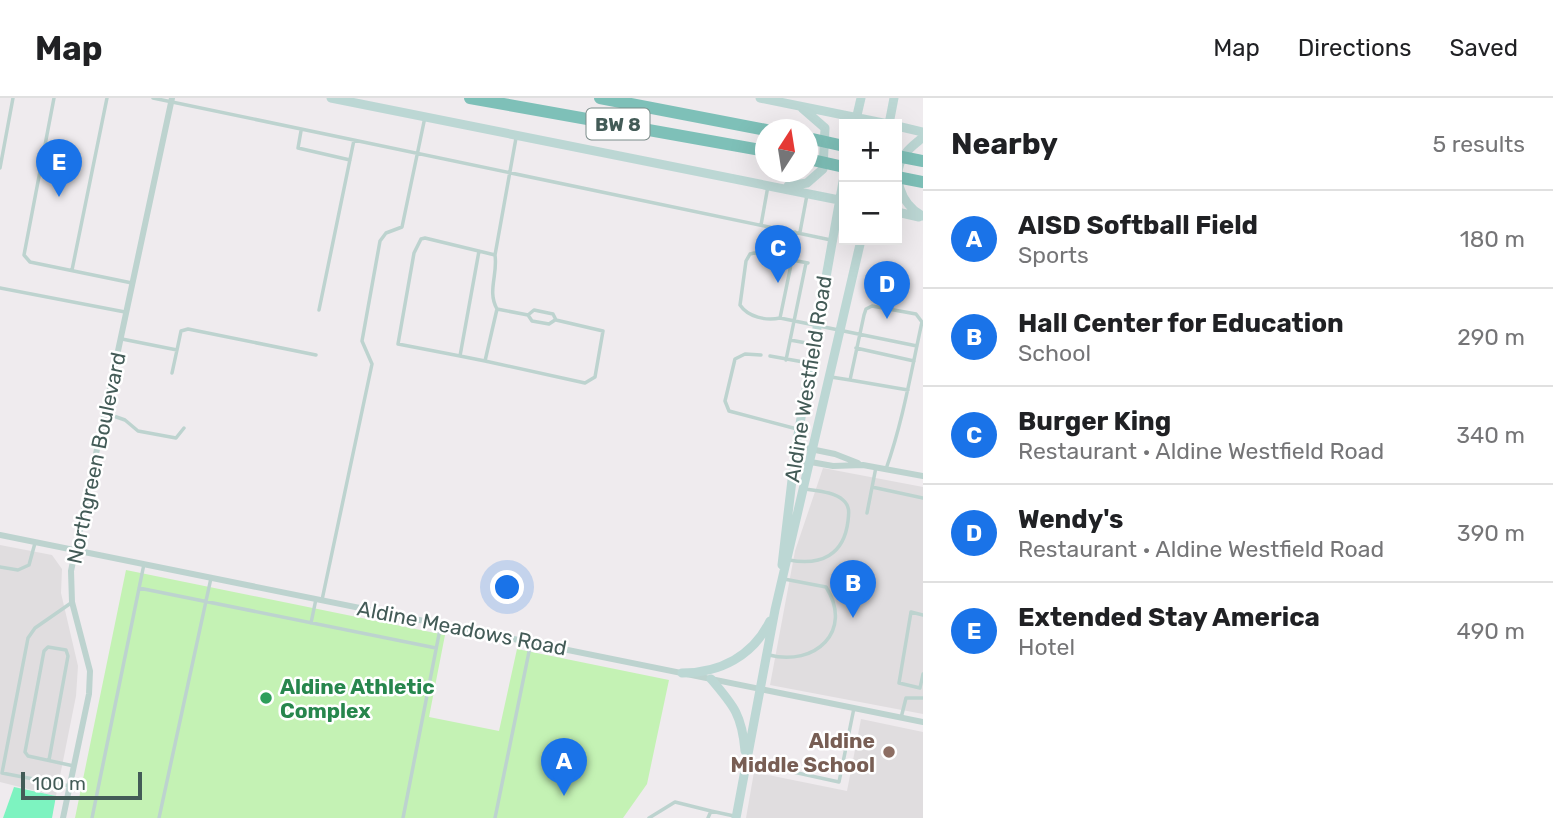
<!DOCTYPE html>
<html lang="en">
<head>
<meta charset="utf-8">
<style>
  body { margin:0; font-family:Rubik,sans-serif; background:#f2f2f2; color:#202124 }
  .controls { position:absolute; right:21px; top:21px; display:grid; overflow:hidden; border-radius:0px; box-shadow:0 7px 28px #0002 }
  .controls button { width:63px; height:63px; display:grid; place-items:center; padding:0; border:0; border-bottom:2px solid #e0e0e0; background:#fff; color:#202124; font:35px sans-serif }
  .compass { position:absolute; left:755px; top:21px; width:63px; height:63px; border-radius:50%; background:#fff; box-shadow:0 7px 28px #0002; rotate:12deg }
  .scale { position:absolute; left:21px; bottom:18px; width:121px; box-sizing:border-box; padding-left:7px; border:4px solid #435b57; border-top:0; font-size:19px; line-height:24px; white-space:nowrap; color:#435b57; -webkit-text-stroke:5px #fff; paint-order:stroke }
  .you { position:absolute; left:508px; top:490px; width:24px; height:24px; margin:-18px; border:5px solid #fff; border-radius:50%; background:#1a73e8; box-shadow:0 0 0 10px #1a73e833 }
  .badge { display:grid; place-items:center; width:46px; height:46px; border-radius:50%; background:#1a73e8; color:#fff; font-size:23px; font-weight:700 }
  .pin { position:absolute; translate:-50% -58px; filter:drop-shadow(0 2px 4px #0008) }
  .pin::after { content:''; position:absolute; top:37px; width:24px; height:21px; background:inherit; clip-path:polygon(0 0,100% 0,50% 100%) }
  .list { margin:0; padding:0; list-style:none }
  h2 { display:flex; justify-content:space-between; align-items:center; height:91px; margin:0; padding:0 28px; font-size:30px }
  h2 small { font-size:23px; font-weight:400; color:#757577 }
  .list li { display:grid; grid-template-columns:46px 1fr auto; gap:21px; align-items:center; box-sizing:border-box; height:98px; padding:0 28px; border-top:2px solid #e0e0e0 }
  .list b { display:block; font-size:26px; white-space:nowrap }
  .list p { margin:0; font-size:23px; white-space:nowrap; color:#757577 }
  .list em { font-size:23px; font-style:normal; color:#757577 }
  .map { position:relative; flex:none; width:923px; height:720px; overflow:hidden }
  header { display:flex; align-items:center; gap:42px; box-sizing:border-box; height:98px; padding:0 35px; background:#fff; border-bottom:2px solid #e0e0e0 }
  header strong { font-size:33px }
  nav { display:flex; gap:38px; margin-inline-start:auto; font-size:24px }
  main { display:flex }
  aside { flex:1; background:#fff }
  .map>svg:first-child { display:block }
  .education { fill:#e0dddf }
  .green { fill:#c4f2b4 }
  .water { fill:#7df3c0 }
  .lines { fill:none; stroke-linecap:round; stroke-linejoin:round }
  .service { stroke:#bdd3cf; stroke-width:3.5 }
  .minor { stroke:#bdd3cf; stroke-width:6 }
  .secondary { stroke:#bcd7d4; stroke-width:9 }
  .motorway { stroke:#7ec0b8; stroke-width:12 }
  .leisure-dot { fill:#2e9e5b; stroke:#fff; stroke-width:2.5 }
  .education-dot { fill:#8d6e63; stroke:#fff; stroke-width:2.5 }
  .labels { text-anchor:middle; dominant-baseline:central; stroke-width:5; stroke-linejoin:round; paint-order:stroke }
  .shield { fill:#fff; stroke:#7b8c89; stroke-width:2 }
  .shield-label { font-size:19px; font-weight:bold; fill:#435b57 }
  .street-label { font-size:21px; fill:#435b57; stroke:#fff }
  .leisure-label { font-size:21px; font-weight:bold; fill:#27864d; stroke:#fff; text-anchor:start }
  .education-label { font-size:21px; font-weight:bold; fill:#785e54; stroke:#fff; text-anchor:end }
</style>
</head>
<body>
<header>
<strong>Map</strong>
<nav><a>Map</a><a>Directions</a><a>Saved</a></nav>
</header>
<main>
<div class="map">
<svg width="923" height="720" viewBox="0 0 923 720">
  <rect width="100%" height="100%" fill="#efebee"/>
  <path class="education" d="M823 370 923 389V616L770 587 795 453Z
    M0 447 52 457 62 471 61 495 78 568 76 598 56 698 0 684Z
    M861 621 923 634V720H746L754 674 847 693Z"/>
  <path class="green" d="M126 472 445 537 429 619 499 633 517 551 669 582 647 686 623 720H75Z"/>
  <path class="water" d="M14 689 56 698 52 720H3Z"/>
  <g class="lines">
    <path class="service" d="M54 0 24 157 30 164 132 185
      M153 0 831 142
      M301 33 298 50 350 62
      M0 70 13 0
      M761 127 768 88
      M800 134 807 97
      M479 153 460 258 398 246 414 155 421 141 425 140 495 157 516 40
      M495 157C498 177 487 193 497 211L528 217 532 223 549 226 555 222
      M790 162 795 134
      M792 162 780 220C766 223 748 219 740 207L746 163 750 156 754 155 808 165
      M72 172 107 0
      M0 190 125 214
      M497 211 485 263 585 285 595 279 603 233 556 222 553 216 534 212 528 217
      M319 212 354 42
      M780 220 917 248
      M122 241 177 252 181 233 188 231 316 257
      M790 242 812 246
      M856 250 914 263
      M761 257 745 256 735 261 725 303 729 313 797 331
      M460 258 485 263
      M770 258 809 265
      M786 262 806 165
      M172 275 177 252
      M831 279 850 282
      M105 315 125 322 138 333 176 340 184 330
      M886 371C903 323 911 274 922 224L916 216 872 208 866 211 864 217 850 282 908 292
      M872 389 923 400
      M867 415 876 369
      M789 462C821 468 844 457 848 423 849 415 850 408 843 402 834 394 818 393 806 391
      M0 469 18 472 29 467 35 445
      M139 490 436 550
      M322 502 372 266 362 243 380 143 386 135 402 129 425 19
      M923 517 911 514 899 585 920 590 923 576
      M311 525 316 501
      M769 557C815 569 854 533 826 489L784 481
      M901 620 906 600H923
      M49 662 68 558 66 552 48 549 44 553 25 654 28 658 74 668
      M747 664 839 684 854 610
      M2 675 28 540 35 530 71 505
      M2 675 70 688
      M92 720 144 466
      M159 720 211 480
      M403 720 441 526
      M495 720 531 544
      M649 720 675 704 711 713
      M708 720 711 713 734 718"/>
    <path class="minor" d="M796 348 835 356 858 365
      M794 361 833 368 863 367 923 378
      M0 437 923 624
      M63 720 89 596 90 573 72 504 71 473 172 0"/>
    <path class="secondary" d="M331 0 844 103
      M760 0 888 26
      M855 26 861 0
      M889 26 894 0
      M897 28 923 34
      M923 39C918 44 910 49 906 55 889 76 901 107 923 118
      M788 88 807 85 823 71 825 30 802 10
      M897 114 919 119
      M782 467 796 348 844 78
      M682 575C720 575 753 558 770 523
      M711 581C734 608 742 617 745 653
      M736 720 775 512 861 142"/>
    <path class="motorway" d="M470 0 766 53
      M600 0 766 32
      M808 40 844 48
      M897 58 923 63
      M808 61 844 69
      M897 79 923 84"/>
  </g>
  <circle class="leisure-dot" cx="266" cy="600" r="7"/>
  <circle class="education-dot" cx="889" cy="654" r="7"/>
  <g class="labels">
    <rect class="shield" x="586.5" y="10.5" width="63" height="31" rx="5"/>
    <g class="shield-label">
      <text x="618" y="26">BW 8</text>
    </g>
    <g class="street-label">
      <text transform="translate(808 281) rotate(-81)">Aldine Westfield Road</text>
      <text transform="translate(96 360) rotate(-78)">Northgreen Boulevard</text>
      <text transform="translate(462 530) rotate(11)">Aldine Meadows Road</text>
    </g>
    <g class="leisure-label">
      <text x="280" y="588">Aldine Athletic<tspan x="280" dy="24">Complex</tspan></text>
    </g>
    <g class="education-label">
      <text x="875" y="642">Aldine<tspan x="875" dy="24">Middle School</tspan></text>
    </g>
  </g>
</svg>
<div class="controls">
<button>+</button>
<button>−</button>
</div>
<svg class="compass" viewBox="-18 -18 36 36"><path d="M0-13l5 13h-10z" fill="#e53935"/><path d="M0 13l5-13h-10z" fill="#757577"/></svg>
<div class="scale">100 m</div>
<div class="you"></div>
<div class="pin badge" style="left:564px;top:698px">A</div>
<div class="pin badge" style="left:853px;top:520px">B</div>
<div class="pin badge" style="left:778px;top:185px">C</div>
<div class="pin badge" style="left:887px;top:221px">D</div>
<div class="pin badge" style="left:59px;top:99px">E</div>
</div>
<aside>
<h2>Nearby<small>5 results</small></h2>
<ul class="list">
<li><span class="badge">A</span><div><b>AISD Softball Field</b><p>Sports</p></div><em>180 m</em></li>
<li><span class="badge">B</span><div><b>Hall Center for Education</b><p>School</p></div><em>290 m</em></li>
<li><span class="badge">C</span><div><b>Burger King</b><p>Restaurant · Aldine Westfield Road</p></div><em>340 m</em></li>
<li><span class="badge">D</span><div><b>Wendy's</b><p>Restaurant · Aldine Westfield Road</p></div><em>390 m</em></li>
<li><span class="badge">E</span><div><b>Extended Stay America</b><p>Hotel</p></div><em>490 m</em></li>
</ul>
</aside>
</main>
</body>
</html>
